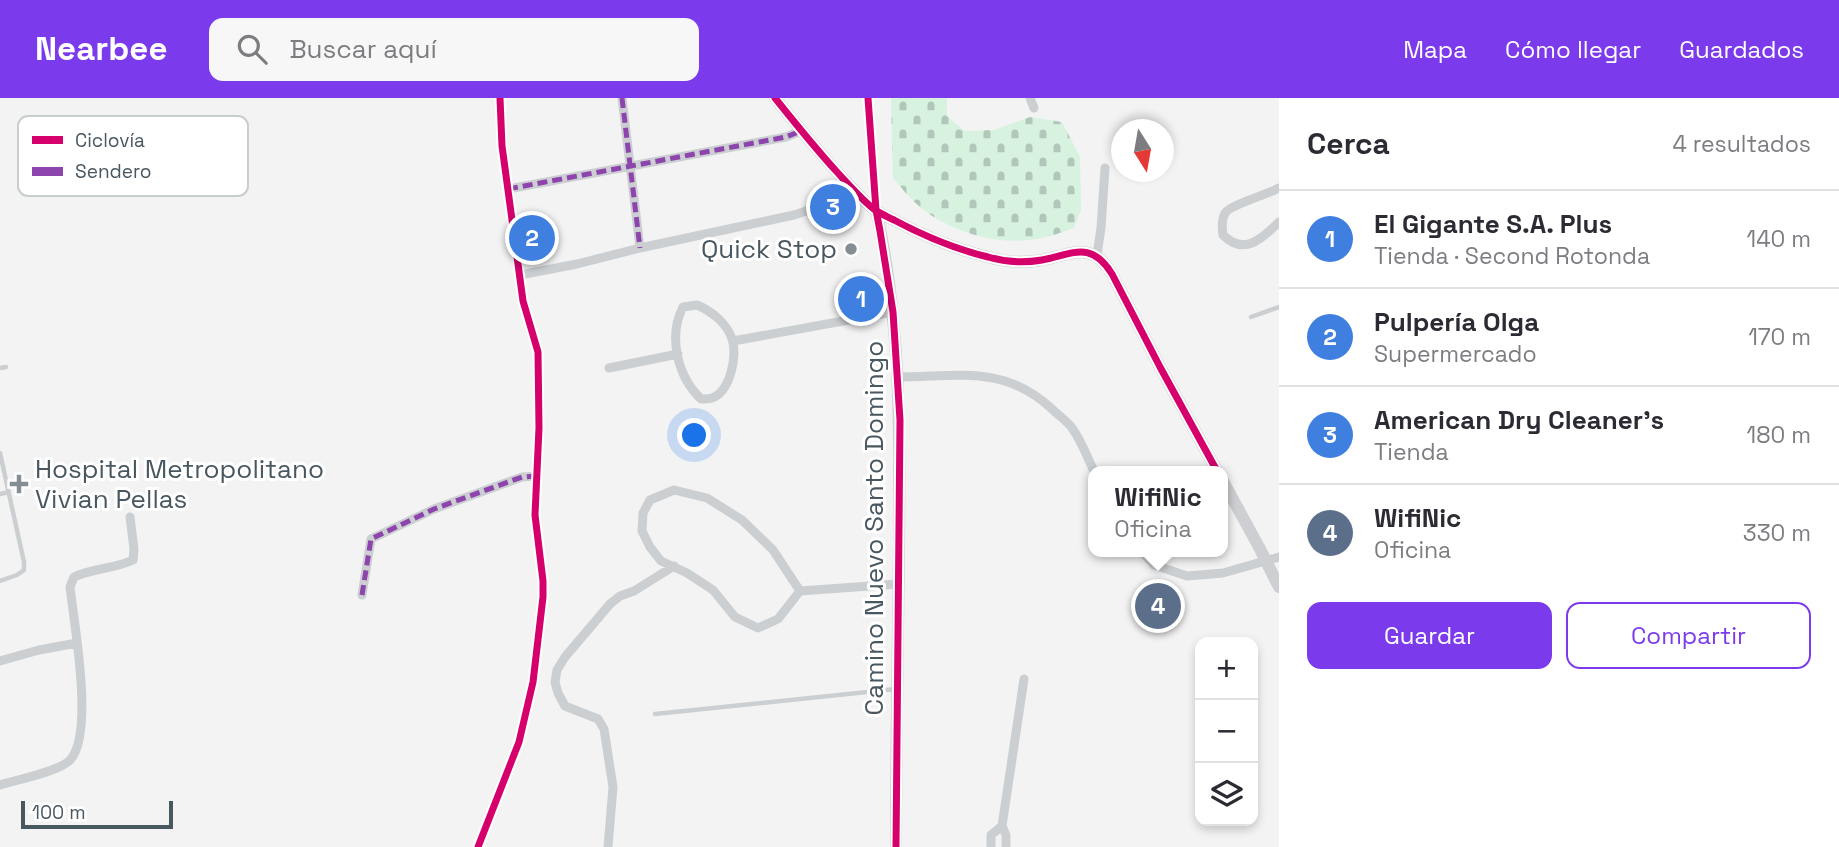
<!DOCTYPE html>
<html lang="es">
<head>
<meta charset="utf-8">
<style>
  body { margin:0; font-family:"Space Grotesk",sans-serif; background:#f7f7f7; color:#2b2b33 }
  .controls { position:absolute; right:21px; bottom:21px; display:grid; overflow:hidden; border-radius:14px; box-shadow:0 4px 10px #0003 }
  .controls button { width:63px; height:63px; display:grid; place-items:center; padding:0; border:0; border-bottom:2px solid #e1e1e2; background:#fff; color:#2b2b33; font:35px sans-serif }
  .compass { position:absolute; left:1111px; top:21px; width:63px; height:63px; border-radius:50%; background:#fff; box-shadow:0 4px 10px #0003; rotate:169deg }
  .scale { position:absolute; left:21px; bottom:18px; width:152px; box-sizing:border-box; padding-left:7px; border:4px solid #495760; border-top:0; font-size:19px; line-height:24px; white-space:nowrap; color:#495760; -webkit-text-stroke:5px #fff; paint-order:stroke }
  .you { position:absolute; left:695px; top:338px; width:24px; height:24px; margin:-18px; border:5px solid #fff; border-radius:50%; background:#1a73e8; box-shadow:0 0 0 10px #1a73e833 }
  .badge { display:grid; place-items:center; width:46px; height:46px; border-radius:50%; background:#7c3aed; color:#fff; font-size:23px; font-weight:700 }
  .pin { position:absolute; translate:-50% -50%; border:4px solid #fff; box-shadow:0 2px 7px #0006 }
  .popup { position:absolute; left:1088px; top:368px; width:140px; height:91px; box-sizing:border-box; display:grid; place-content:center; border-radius:14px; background:#fff; filter:drop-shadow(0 2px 5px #0005); font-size:23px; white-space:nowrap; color:#7c7c81 }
  .popup b { font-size:26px; color:#2b2b33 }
  .popup::after { content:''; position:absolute; left:50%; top:100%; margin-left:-14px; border:14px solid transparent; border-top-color:#fff }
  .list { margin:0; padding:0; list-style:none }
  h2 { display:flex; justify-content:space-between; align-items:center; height:91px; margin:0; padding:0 28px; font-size:30px }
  h2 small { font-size:23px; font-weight:400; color:#7c7c81 }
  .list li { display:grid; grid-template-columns:46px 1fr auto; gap:21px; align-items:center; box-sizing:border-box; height:98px; padding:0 28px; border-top:2px solid #e1e1e2 }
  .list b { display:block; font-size:26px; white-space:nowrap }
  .list p { margin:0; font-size:23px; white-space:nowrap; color:#7c7c81 }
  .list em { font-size:23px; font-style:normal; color:#7c7c81 }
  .actions { display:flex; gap:14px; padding:21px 28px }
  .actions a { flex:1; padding:16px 0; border:2px solid #7c3aed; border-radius:14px; text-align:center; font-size:24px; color:#7c3aed }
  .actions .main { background:#7c3aed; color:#fff }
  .icon { flex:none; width:38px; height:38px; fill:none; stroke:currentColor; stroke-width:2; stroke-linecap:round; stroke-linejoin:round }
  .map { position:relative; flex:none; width:1279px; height:749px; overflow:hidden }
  header { display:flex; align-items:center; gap:42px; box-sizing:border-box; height:98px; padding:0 35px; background:#7c3aed; color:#fff }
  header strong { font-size:33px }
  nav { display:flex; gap:38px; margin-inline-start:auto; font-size:24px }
  .search { width:490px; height:63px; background:#f7f7f7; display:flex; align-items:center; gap:18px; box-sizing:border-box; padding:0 24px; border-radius:14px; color:#7c7c81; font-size:26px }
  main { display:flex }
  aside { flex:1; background:#fff }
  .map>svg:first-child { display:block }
  .cemetery { fill:url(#cemetery-stones) }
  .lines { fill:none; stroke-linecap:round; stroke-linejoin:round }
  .lane { stroke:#cccfd1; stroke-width:4.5 }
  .street { stroke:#cccfd1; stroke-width:9 }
  .secondary { stroke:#cdcfd2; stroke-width:12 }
  .quiet { stroke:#8e44ad; stroke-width:5; stroke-dasharray:10 5; stroke-linecap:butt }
  .cycleway-casing { stroke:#fff; stroke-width:11 }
  .cycleway { stroke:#d6006c; stroke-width:7 }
  .poi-dot { fill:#848e93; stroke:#fff; stroke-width:2.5 }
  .labels { text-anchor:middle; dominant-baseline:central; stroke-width:6; stroke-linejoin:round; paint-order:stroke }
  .poi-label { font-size:26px; fill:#495760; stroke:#fff; text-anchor:end }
  .street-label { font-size:26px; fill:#495760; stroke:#fff }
  .key { fill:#fff; stroke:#c8cdcf; stroke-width:2 }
  .key-label { font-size:19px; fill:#495760 }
</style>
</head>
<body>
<header>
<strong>Nearbee</strong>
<div class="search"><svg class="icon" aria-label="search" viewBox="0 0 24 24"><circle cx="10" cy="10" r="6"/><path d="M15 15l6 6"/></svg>Buscar aquí</div>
<nav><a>Mapa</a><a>Cómo llegar</a><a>Guardados</a></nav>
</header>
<main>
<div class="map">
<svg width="1279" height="749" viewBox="0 0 1279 749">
  <defs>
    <pattern id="cemetery-stones" width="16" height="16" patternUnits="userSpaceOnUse" patternTransform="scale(1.75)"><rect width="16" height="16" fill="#d8f2e0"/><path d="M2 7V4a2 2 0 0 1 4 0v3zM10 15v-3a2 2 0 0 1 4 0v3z" fill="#b1c7b9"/></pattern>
  </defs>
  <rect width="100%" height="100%" fill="#f3f3f3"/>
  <path class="cemetery" d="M891 0H947V18L965 33 994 32 1030 19 1062 24 1080 59 1081 112 1074 130C1062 134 1050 139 1037 141 998 148 949 134 919 108 909 100 901 89 893 80Z"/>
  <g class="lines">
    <path class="lane" d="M1251 219 1279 209
      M0 270 6 269
      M0 355 24 464V472L17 477 0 483
      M0 396 9 394
      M655 616 896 591"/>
    <path class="street" d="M622 0 640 150
      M868 0 876 112
      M1030 0 1034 10
      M1279 90C1268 96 1231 107 1226 114 1221 120 1222 130 1223 137 1244 158 1262 141 1279 124
      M508 91 786 39 801 33
      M1097 157 1101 130 1105 70
      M520 177 577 166 640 150 794 117 812 111 852 90
      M697 207C711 213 727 225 732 241 738 257 730 294 712 300 709 301 705 301 701 301 677 278 668 238 683 209Z
      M733 243 893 214
      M609 270 678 256
      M898 279C957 279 1004 266 1052 311 1058 317 1067 323 1072 330 1081 342 1087 359 1094 373
      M1142 454 1154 467 1187 478 1223 475 1279 459
      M800 493 773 452 742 422 707 400 674 392 650 402 643 415 642 433 650 449 661 463 687 475 713 492 735 519 758 530 778 521 800 493 898 486
      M362 497 371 441 434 411 522 379 537 378
      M0 563 39 552 77 545
      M0 687C16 682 62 673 71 661 94 633 74 525 70 489L74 479C93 470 114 471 133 462L134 451 130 419
      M478 749 519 644 533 584 543 499V483L535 417 539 330 538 254 523 203 502 48 500 0
      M608 749 613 689 604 631 598 621 565 608 558 595 555 584 557 572 565 559 610 506 620 498 634 493 674 468
      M991 749V737L1002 728
      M1006 749V737L1002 728 1024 581"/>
    <path class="secondary" d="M775 0C795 25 815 50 837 74 849 87 861 101 875 112 881 116 888 119 894 122 924 138 955 151 988 159 1005 164 1025 165 1042 162 1073 156 1091 142 1112 176L1160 269 1217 373
      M876 112C901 222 900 334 899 446 898 547 896 648 896 749
      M1223 383 1260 451 1279 489"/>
    <path class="quiet" d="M622 0 640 150
      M508 91 786 39 801 33
      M362 497 371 441 434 411 522 379 537 378"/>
    <defs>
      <path id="cycleway" d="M775 0C795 25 815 50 837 74 849 87 861 101 875 112 881 116 888 119 894 122 924 138 955 151 988 159 1005 164 1025 165 1042 162 1073 156 1091 142 1112 176L1160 269 1217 373
        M868 0 876 112 880 133 893 214 900 322 896 749
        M478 749 519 644 533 584 543 499V483L535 417 539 330 538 254 523 203 502 48 500 0"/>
    </defs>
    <use href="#cycleway" class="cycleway-casing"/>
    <use href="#cycleway" class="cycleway"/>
  </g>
  <g class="poi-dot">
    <circle cx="851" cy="151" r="7"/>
    <path d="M15.5 375.5h7v7h7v7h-7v7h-7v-7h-7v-7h7z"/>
  </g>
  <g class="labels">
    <g class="poi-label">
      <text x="837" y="151">Quick Stop</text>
      <text x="35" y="371" text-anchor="start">Hospital Metropolitano<tspan x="35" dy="30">Vivian Pellas</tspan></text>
    </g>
    <g class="street-label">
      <text transform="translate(874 430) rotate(-90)">Camino Nuevo Santo Domingo</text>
    </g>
  </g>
  <rect x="18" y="18" width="230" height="80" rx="10" class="key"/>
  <rect x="32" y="38" width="31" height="8" fill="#d6006c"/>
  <rect x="32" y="69" width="31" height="9" fill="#8e44ad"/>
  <g class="key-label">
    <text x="75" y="49">Ciclovía</text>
    <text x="75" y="80">Sendero</text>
  </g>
</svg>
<div class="controls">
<button>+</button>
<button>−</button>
<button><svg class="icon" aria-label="layers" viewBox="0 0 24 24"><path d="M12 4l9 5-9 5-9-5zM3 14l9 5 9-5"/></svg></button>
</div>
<svg class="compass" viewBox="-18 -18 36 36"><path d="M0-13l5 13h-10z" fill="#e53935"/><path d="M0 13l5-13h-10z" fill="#7c7c81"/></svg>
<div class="scale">100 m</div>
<div class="you"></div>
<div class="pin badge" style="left:861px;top:201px;background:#3f7fe0">1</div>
<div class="pin badge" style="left:532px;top:140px;background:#3f7fe0">2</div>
<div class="pin badge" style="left:833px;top:109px;background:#3f7fe0">3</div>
<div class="pin badge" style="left:1158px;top:508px;background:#5c6f8a">4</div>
<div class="popup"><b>WifiNic</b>Oficina</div>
</div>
<aside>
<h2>Cerca<small>4 resultados</small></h2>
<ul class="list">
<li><span class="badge" style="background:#3f7fe0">1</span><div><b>El Gigante S.A. Plus</b><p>Tienda · Second Rotonda</p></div><em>140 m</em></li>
<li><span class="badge" style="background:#3f7fe0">2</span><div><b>Pulpería Olga</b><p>Supermercado</p></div><em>170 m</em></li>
<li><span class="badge" style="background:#3f7fe0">3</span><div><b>American Dry Cleaner's</b><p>Tienda</p></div><em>180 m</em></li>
<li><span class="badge" style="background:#5c6f8a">4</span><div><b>WifiNic</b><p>Oficina</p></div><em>330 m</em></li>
</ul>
<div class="actions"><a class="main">Guardar</a><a>Compartir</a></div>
</aside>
</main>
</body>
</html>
